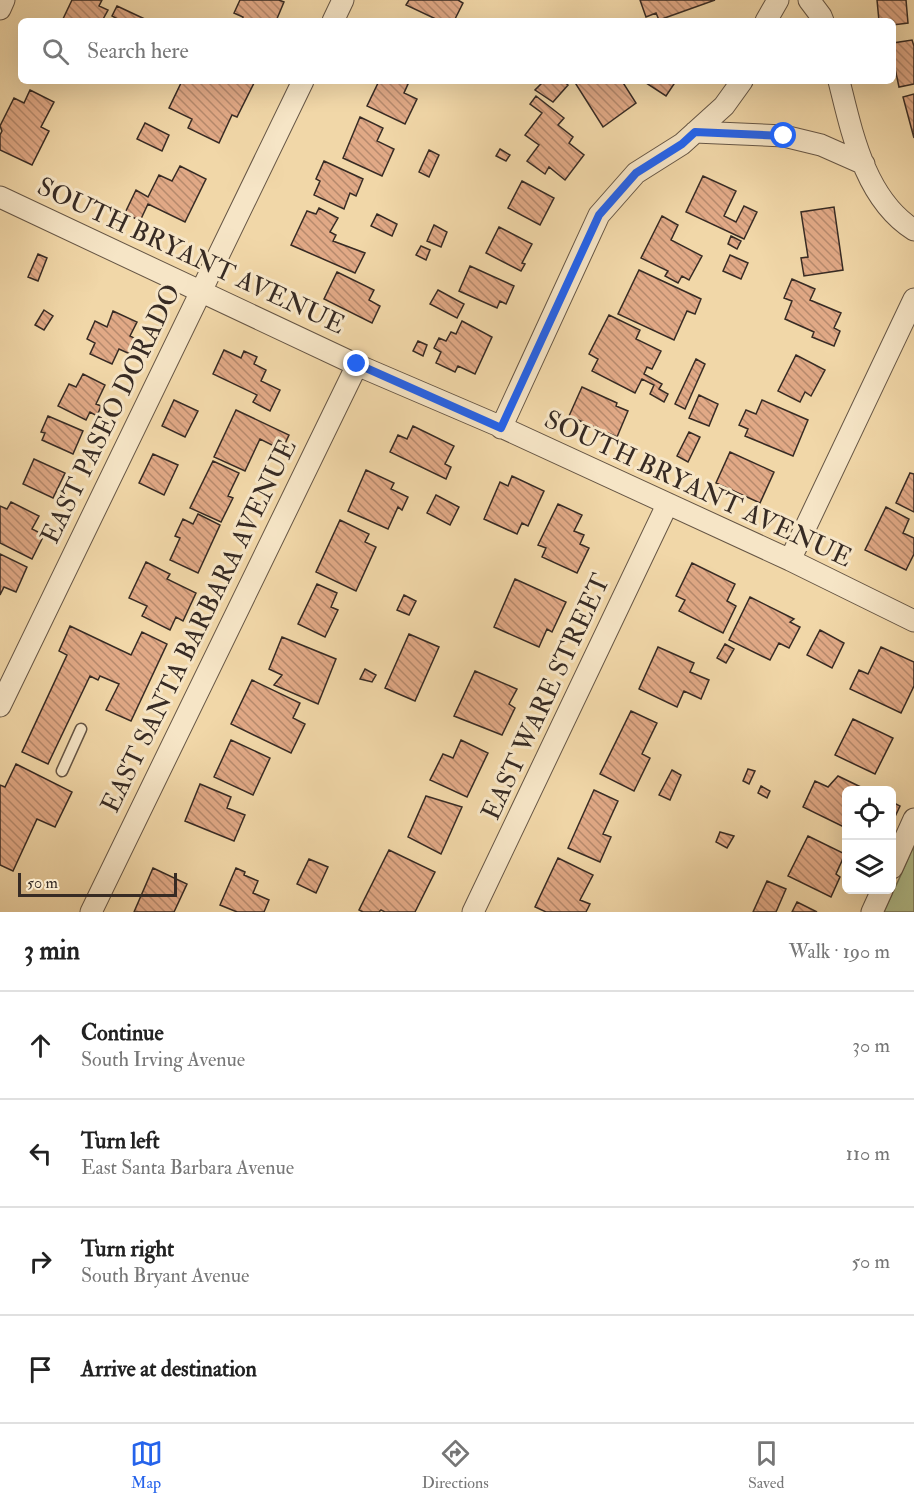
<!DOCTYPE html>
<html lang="en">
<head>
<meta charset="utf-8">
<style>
  body { margin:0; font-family:"IM FELL Double Pica",serif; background:#f2f2f2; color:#222 }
  .controls { position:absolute; right:18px; bottom:18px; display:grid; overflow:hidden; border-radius:9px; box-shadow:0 6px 24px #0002 }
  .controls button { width:54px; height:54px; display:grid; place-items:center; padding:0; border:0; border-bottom:2px solid #e0e0e0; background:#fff; color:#222; font:30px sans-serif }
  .scale { position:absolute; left:18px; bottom:15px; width:159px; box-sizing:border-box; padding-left:6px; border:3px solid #372b24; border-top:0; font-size:16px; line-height:21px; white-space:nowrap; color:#372b24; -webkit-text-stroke:4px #f6e5c6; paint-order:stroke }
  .stop { position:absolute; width:18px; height:18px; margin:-14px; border:4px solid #2563eb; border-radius:50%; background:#fff }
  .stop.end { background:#2563eb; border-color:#fff; box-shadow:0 2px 6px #0008 }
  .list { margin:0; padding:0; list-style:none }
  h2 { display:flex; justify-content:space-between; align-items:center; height:78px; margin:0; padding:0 24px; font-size:26px }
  h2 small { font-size:20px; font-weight:400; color:#767676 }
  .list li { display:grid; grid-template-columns:39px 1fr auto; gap:18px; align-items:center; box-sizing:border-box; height:108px; padding:0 24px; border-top:2px solid #e0e0e0 }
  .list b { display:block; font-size:22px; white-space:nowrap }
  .list p { margin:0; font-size:20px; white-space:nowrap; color:#767676 }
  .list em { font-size:20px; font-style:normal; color:#767676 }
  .icon { flex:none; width:33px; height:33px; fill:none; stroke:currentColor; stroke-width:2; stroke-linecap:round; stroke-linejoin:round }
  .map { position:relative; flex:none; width:914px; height:912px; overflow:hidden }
  .search { position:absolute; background:#fff; box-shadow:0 6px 24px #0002; left:18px; right:18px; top:18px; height:66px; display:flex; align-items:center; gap:15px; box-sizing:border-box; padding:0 21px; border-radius:9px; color:#767676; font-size:22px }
  .sheet { height:510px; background:#fff }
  nav { display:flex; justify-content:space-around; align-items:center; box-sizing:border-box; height:84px; border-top:2px solid #e0e0e0; background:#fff; font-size:16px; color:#767676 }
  nav a { display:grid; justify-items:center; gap:3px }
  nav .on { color:#2563eb }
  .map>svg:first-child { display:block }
  .green { fill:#b3bf8c; stroke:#757558; stroke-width:1.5 }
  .building { fill:url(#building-back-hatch); stroke:#372b24; stroke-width:1.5 }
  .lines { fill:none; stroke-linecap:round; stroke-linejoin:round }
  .service-casing { stroke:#665645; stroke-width:13 }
  .minor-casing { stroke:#665645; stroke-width:23 }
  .service { stroke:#f6e5c6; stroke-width:10 }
  .minor { stroke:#f6e5c6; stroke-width:21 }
  .route { stroke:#2563eb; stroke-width:8 }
  .labels { text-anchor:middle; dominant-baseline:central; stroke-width:6; stroke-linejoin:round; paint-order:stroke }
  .street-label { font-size:26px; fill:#372b24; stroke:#f6e5c6 }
</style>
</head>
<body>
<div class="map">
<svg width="914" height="912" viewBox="0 0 914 912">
  <defs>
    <pattern id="building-back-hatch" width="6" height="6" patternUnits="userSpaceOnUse" patternTransform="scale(1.5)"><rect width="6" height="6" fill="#e1a986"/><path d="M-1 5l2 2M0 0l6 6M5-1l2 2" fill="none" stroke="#b78a6d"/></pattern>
  </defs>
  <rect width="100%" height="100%" fill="#f1d7a8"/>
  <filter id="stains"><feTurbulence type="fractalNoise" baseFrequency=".00333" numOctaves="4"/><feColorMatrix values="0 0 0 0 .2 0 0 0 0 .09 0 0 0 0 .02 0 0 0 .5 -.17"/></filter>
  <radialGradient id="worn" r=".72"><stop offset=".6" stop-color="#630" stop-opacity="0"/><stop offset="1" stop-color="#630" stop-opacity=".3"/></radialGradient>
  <path class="green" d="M914 846V912H884Z"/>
  <path class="building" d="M72 0H102L99 6 108 10 102 21H62Z
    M240 0H279L284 2 276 21H241L243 17 234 13Z
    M409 0H458L463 3 454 21H440L406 5Z
    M640 0H715L659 20 656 13 646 17Z
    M877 0H906L908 23 893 25V21H879Z
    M117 6 149 21H121L112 16Z
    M912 40 914 46V84L899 87 893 59V43Z
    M182 81H255L237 117 232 115 219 143 188 128 192 119 169 108Z
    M379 81H402L408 84 404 93 417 99 405 124 367 106Z
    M544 81H563L568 85 553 102 535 90Z
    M574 81H622L636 103 603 127Z
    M643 81H676L666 96Z
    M30 90 54 102 41 127 49 131 32 165 0 150V135L2 131 0 126 14 98 24 103Z
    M914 94V138L903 97Z
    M536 96 564 118 558 125 573 137 569 143 584 155 565 180 549 167 545 174 527 161 539 145 525 135 542 113 530 104Z
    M360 117 383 128 377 141 394 149 382 176 343 158Z
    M145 123 169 135 162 151 137 139Z
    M500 149 510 155 506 161 496 156Z
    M429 150 439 155 429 177 419 172Z
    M324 161 363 179 356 196 350 193 344 209 314 195 320 181 316 179Z
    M180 166 206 179 185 222 148 204 140 221 125 213 136 190 148 197 159 175 172 181Z
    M703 176 736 191 724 216 736 222 744 206 757 212 744 239 686 212Z
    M522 181 554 198 540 225 508 208Z
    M834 207 843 270 804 276 801 258 808 257 801 212Z
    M319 208 338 218 330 232 336 235 333 241 365 253 355 273 291 245 307 211 316 214Z
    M377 214 397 224 392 236 371 226Z
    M662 216 678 225 671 240 702 256 689 280 682 276 678 283 665 276 668 271 641 258Z
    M434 225 447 232 441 247 427 241Z
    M499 227 532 244 522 263 525 264 521 271 486 253Z
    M731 236 741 241 737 249 728 244Z
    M421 246 430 250 426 260 416 255Z
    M38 254 47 258 38 281 28 277Z
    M730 255 748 263 741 279 723 271Z
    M470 266 514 286 506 304 500 301 497 308 459 291Z
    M639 270 701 299 695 314 687 311 674 340 618 314Z
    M337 272 374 290 369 300 380 306 372 323 324 299Z
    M792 279 815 289 810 300 841 313 834 328 840 331 834 346 812 337 814 332 785 319 792 301 784 298Z
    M438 290 464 304 457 318 430 304Z
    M44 310 53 316 44 330 35 325Z
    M113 311 137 322 130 336 136 339 130 354 119 349 112 364 90 354 95 343 87 339 95 321 107 327Z
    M609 315 640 330 636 339 661 351 652 369 647 367 644 374 662 384 659 389 668 394 664 402 650 394 654 385 642 379 635 393 592 371 598 359 589 354Z
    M462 321 492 337 475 374 458 366 455 372 436 363 441 352 434 348 439 338 446 341 451 332 456 334Z
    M418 341 427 345 423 356 413 351Z
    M224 350 241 358 244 351 257 357 254 364 266 370 261 381 280 390 270 411 253 402 257 395 213 374Z
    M796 355 825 370 811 396 805 392 800 402 778 391Z
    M696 359 705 364 685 409 675 404Z
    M83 374 105 385 96 404 101 406 97 416 90 412 86 420 58 406 69 384 76 387Z
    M582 387 617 403 616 406 628 411 617 437 569 416Z
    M699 395 718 404 709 426 689 418Z
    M174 400 198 411 185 437 162 426Z
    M762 400 808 420 793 456 745 436 748 429 739 425 746 410 756 414Z
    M236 410 289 435 282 450 260 439 245 471 214 457Z
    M48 416 83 431 73 454 42 440 45 433 41 432Z
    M413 426 454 446 445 464 451 467 446 479 390 452 398 435 407 439Z
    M689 432 700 437 688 462 677 456Z
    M730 452 774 472 760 503 716 483Z
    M153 454 178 465 164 495 139 483Z
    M34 459 65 473 53 498 23 484Z
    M213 461 239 473 228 496 233 498 221 522 190 508Z
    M366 470 394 483 391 489 408 497 402 510 398 507 388 529 348 511Z
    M910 473 914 474V512L896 503Z
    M512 476 544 491 528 526 522 523 517 534 484 519 500 482 508 486Z
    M436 495 459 507 450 525 427 513Z
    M11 502 39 516 32 529 44 535 32 559 0 543V506L7 509Z
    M558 504 582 515 574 531 584 535 580 544 589 548 577 573 542 557 546 548 538 545Z
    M886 507 909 519 903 533 914 538V554L906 570 865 550Z
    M198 514 220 525 198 573 170 560 180 538 175 536 183 519 193 524Z
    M340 520 369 534 365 542 376 547 356 591 316 572Z
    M0 554 27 567 16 592 4 587 0 595Z
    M146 562 170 574 167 579 196 593 183 621 176 617 170 630 142 616 147 606 129 598Z
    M692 563 735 584 727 601 736 606 723 633 679 611 685 600 676 596Z
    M515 579 566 602 552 632 547 629 539 647 494 627Z
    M317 584 337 593 331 607 338 610 325 637 298 624Z
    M404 595 416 601 409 615 397 610Z
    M750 597 794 619 790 622 800 627 789 648 779 643 770 660 729 640Z
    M70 626 131 655 142 632 167 644 131 721 106 710 119 684 100 676 98 680 90 676 48 764 22 752 67 655 59 651Z
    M820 630 844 643 832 668 807 655Z
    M409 634 439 647 415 701 385 688Z
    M282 637 336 659 318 704 274 685 282 675 269 669Z
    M725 644 734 649 726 663 717 658Z
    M658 647 694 663 690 672 709 680 701 699 684 691 677 707 639 689Z
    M881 647 914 662V686L901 713 850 689 859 670 868 674Z
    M365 669 376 675 372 682 360 679Z
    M475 671 517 689 509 704 515 708 502 735 454 716Z
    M252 680 300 703 293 718 305 724 291 753 231 724Z
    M631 711 657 723 642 754 650 758 634 791 600 774Z
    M853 719 893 738 875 774 835 755Z
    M231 740 270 758 253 795 214 777Z
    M461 740 488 753 467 797 430 780 443 754 453 758Z
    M16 764 72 792 55 827 37 819 13 871 0 865V785L5 787Z
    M748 769 755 771 749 784 743 781Z
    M672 770 681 775 670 800 659 795Z
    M838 776 867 790H846V828L803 807 815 781 828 787Z
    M200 784 231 797 227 808 245 815 234 841 185 821Z
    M761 786 770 791 767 798 758 793Z
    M594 790 618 801 603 834 611 837 600 862 568 848Z
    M426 796 462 807 441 854 408 837Z
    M892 802 900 806 892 823Z
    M720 832 734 836 727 848 716 842Z
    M808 836 845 854 836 874 840 877 831 897 788 876Z
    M389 850 435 872 415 912H385L381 910 379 912H363L359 910Z
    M558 858 593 875 580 900 590 904 586 912H546L535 907Z
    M309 859 328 867 316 893 297 884Z
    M153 868 187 884 174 912H134Z
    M236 868 245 872 244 875 258 881 253 893 269 900 264 912H237L220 905Z
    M767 881 786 889 776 912H753Z
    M797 902 817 912H792Z"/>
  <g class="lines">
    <defs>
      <path id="service" d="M62 771 81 729"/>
      <path id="minor" d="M809 0 821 16 823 21
        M0 9 4 0
        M333 21 343 0
        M766 21 778 0
        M839 81C852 133 865 199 914 230
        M695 132 784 136 821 145 864 164
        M0 197 357 365 497 425 790 560 914 621
        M501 428 599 215 636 173 682 144 724 106 742 81
        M790 560 914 299
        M0 706 303 81
        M892 868 914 819
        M91 912 357 365
        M473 912 667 505
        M872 912 882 890"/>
    </defs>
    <use href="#service" class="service-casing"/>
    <use href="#minor" class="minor-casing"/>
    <use href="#service" class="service"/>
    <use href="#minor" class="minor"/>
  </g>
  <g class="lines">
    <path class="route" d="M357 364 501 428 599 215 636 173 682 144 695 132 784 136"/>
  </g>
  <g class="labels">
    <g class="street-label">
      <text transform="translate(191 256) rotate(25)">SOUTH BRYANT AVENUE</text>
      <text transform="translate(111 414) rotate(-64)">EAST PASEO DORADO</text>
      <text transform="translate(698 489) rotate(25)">SOUTH BRYANT AVENUE</text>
      <text transform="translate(199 626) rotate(-64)">EAST SANTA BARBARA AVENUE</text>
      <text transform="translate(546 697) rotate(-65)">EAST WARE STREET</text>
    </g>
  </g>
  <rect width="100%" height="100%" filter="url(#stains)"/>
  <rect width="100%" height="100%" fill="url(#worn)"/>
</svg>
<div class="controls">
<button><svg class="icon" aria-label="locate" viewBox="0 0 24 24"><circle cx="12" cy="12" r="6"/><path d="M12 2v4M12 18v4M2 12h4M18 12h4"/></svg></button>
<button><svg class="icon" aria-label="layers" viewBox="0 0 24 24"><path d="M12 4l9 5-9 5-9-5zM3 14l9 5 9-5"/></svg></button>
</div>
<div class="scale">50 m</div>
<div class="stop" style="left:784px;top:136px"></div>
<div class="stop end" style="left:357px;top:364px"></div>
<div class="search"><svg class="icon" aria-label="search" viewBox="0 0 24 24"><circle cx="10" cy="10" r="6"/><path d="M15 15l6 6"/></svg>Search here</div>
</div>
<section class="sheet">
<h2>3 min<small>Walk · 190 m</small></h2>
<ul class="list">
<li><svg class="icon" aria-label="ahead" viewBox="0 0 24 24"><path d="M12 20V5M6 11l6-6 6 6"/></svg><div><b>Continue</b><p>South Irving Avenue</p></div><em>30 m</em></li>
<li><svg class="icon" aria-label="left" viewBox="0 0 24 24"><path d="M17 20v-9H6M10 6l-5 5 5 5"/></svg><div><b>Turn left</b><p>East Santa Barbara Avenue</p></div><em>110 m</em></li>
<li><svg class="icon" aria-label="right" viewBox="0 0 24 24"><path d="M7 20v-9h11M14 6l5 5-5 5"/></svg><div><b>Turn right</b><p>South Bryant Avenue</p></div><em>50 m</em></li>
<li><svg class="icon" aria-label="arrive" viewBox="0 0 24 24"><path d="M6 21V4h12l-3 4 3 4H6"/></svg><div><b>Arrive at destination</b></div></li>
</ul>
</section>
<nav>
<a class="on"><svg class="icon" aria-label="map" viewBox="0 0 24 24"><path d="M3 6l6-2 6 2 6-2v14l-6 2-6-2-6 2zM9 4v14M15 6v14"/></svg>Map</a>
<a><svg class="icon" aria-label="directions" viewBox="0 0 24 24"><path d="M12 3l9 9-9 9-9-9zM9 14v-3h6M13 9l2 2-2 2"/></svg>Directions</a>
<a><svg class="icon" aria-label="saved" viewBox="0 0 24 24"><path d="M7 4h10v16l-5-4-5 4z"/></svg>Saved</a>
</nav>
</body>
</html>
